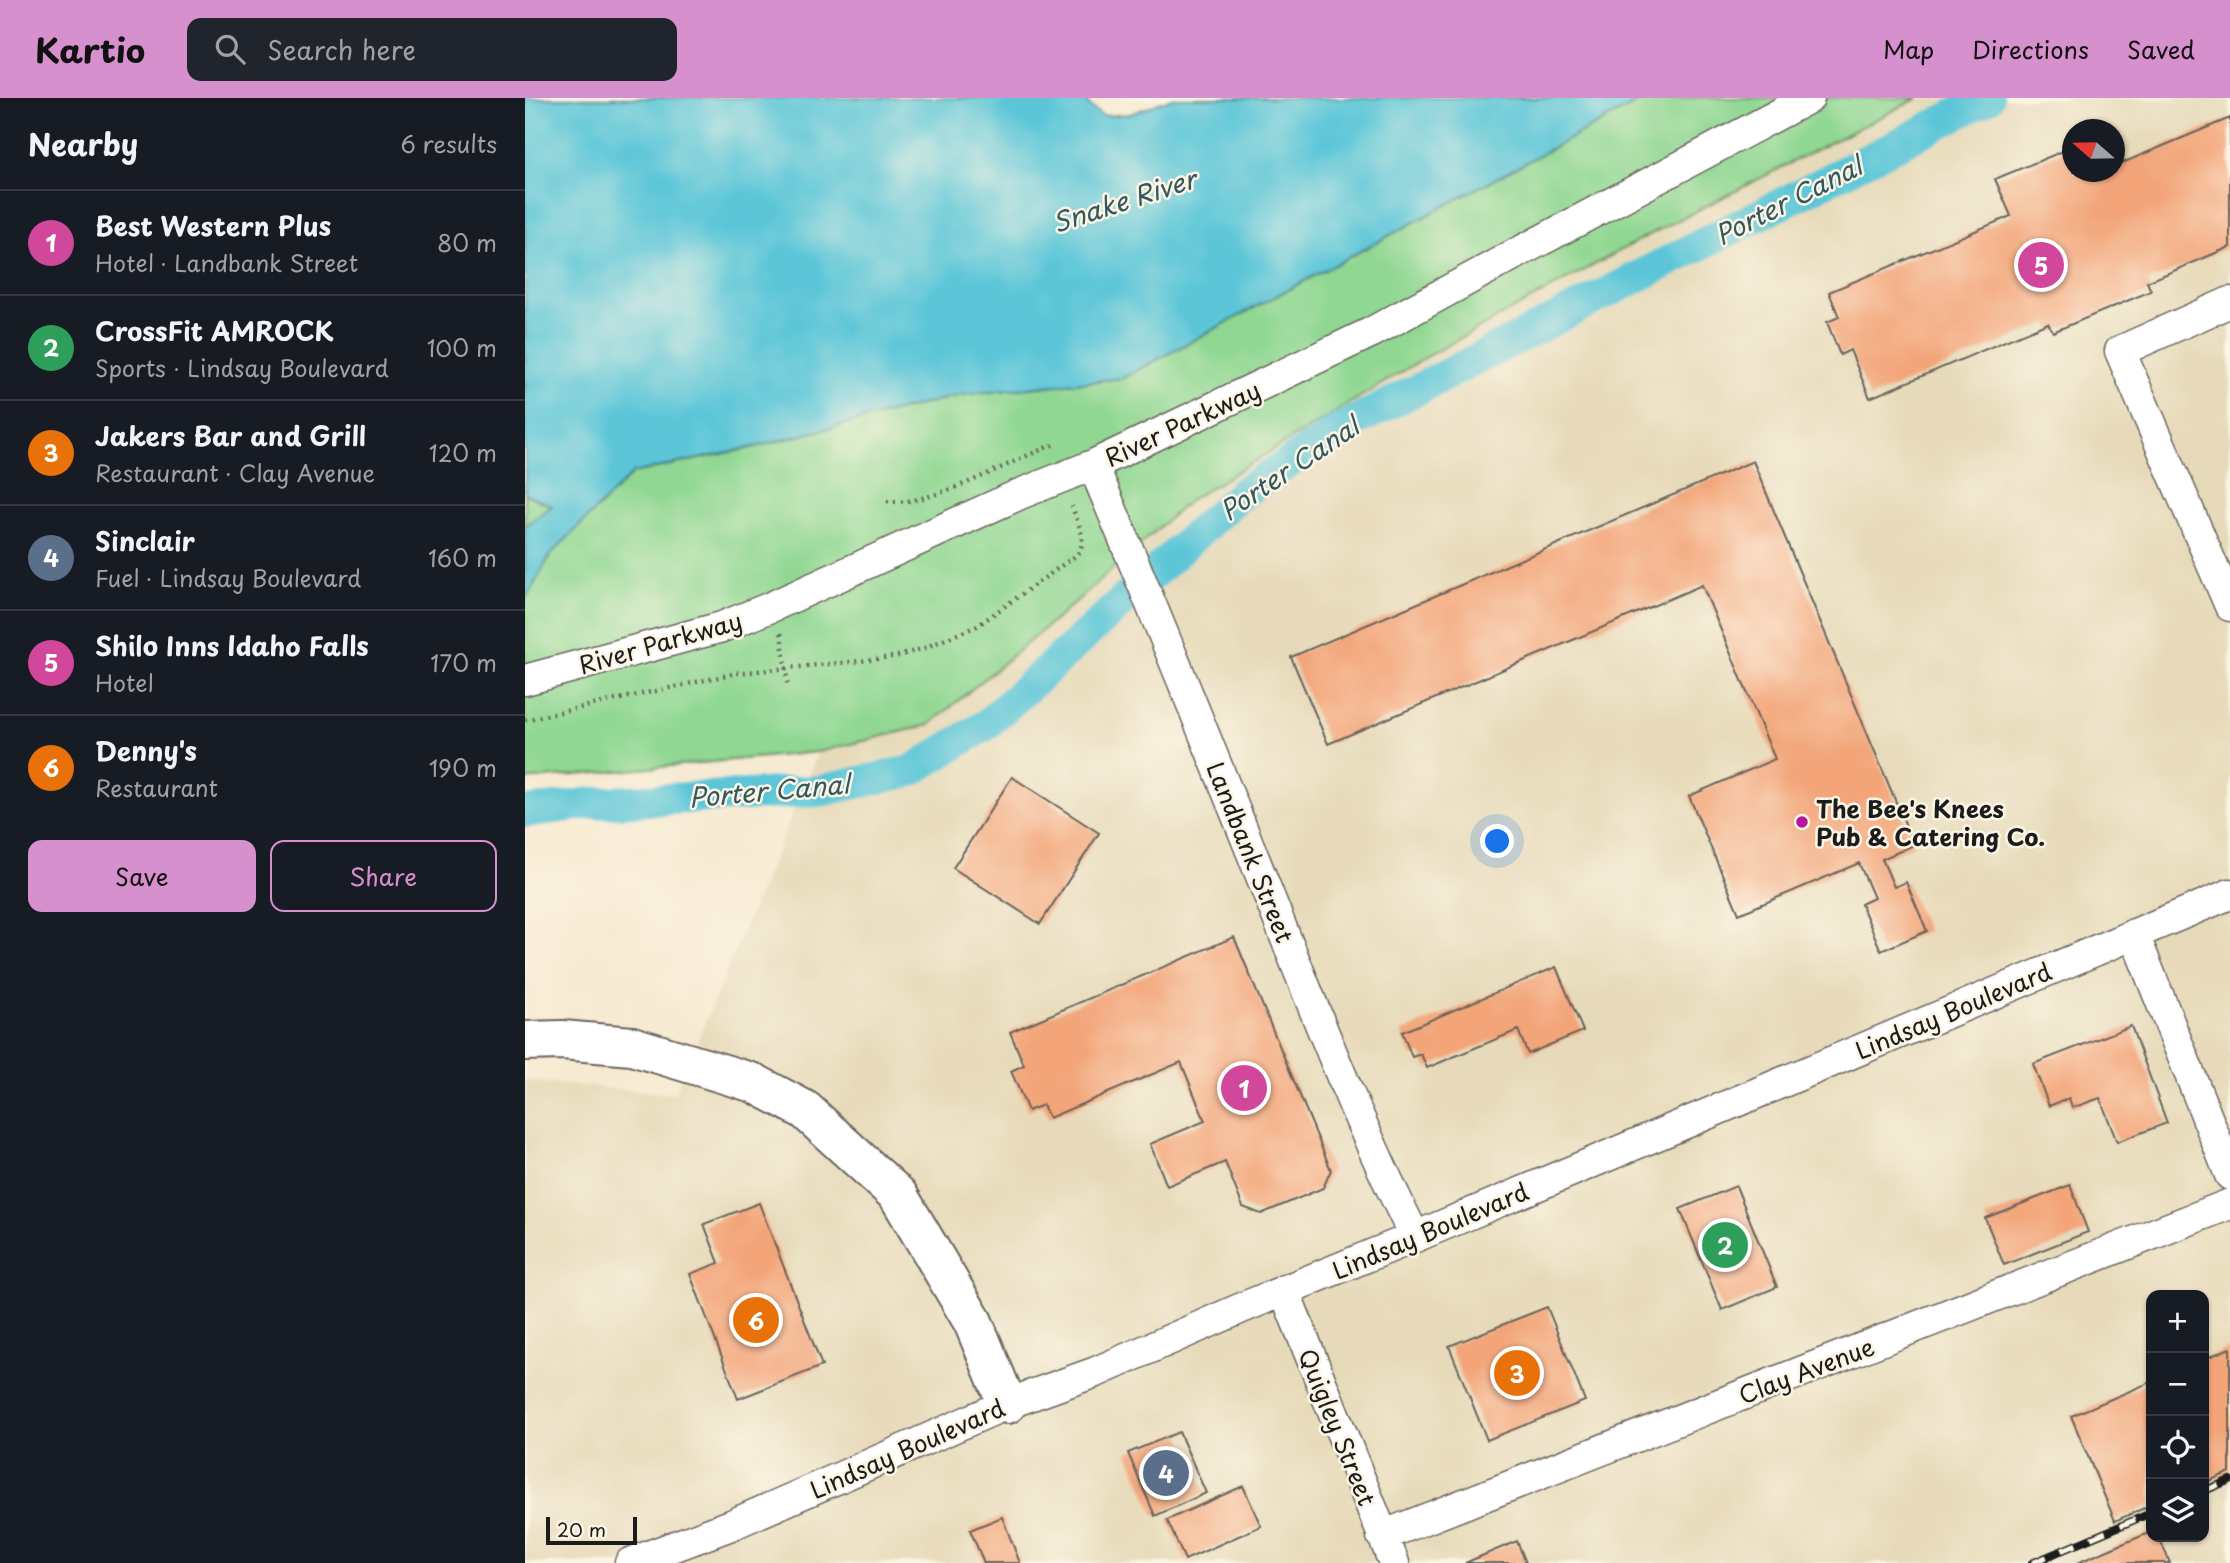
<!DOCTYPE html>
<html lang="en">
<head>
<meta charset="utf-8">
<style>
  body { margin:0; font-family:"Playpen Sans",sans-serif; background:#20242c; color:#f1f3f6 }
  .controls { position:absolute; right:21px; bottom:21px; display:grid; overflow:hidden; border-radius:14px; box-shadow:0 2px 5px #0004 }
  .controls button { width:63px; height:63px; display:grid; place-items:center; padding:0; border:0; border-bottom:2px solid #363941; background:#171b24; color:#f1f3f6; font:35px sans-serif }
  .compass { position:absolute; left:1537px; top:21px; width:63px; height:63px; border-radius:50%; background:#171b24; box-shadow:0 2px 5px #0004; rotate:290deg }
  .scale { position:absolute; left:21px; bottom:18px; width:91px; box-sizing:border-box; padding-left:7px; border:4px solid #1c1c1c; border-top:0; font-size:19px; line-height:24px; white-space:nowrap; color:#1c1c1c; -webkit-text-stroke:5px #fcf5e5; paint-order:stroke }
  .you { position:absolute; left:973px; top:744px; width:24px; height:24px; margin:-18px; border:5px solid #fff; border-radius:50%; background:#1a73e8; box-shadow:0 0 0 10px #1a73e833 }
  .badge { display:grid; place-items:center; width:46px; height:46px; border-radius:50%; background:#d690ce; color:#fff; font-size:23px; font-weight:700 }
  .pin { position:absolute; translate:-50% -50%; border:4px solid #fff; box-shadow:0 2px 7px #0006 }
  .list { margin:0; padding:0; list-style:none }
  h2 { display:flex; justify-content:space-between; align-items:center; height:91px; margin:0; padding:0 28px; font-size:30px }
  h2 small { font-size:23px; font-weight:400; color:#9ea1a6 }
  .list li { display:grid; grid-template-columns:46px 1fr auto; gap:21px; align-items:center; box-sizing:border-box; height:105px; padding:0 28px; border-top:2px solid #363941 }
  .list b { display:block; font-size:26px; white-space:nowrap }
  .list p { margin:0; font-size:23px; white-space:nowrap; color:#9ea1a6 }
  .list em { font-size:23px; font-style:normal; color:#9ea1a6 }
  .actions { display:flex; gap:14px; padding:21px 28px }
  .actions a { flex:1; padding:16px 0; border:2px solid #d690ce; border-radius:14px; text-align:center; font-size:24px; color:#d690ce }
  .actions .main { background:#d690ce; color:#111 }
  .icon { flex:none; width:38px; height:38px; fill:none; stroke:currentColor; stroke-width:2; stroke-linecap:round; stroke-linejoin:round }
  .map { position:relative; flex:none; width:1705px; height:1465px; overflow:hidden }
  header { display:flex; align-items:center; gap:42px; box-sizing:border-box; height:98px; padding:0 35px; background:#d690ce; color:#111 }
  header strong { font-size:33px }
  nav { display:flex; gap:38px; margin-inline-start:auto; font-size:24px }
  .search { width:490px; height:63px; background:#20242c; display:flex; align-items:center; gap:18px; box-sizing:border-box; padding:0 24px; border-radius:14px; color:#9ea1a6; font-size:26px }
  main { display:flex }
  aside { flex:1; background:#171b24 }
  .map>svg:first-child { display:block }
  .built { fill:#e7daba; fill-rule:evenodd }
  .green { fill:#8fd792; stroke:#567a57; stroke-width:2 }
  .water { fill:#5cc6d8; stroke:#3c717a; stroke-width:2 }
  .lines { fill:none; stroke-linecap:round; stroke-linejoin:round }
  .canal { stroke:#5cc6d8; stroke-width:32 }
  .building { fill:#f3a579 }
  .minor-casing { stroke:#69645c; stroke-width:33 }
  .highway-casing { stroke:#69645c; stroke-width:42 }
  .path { stroke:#69645c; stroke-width:4.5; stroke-dasharray:2 5; stroke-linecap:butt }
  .minor { stroke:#fff; stroke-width:30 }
  .highway { stroke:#fff; stroke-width:38 }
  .rail-casing { stroke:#1c1c1c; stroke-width:8 }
  .rail { stroke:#fcf5e5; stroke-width:5; stroke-dasharray:16; stroke-linecap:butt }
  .poi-dot { fill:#b5179e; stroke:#fcf5e5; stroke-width:2.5 }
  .labels { text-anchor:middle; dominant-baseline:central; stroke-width:5; stroke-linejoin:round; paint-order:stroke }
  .street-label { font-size:24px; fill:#1c1c1c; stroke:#fcf5e5 }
  .poi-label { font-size:24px; font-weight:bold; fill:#1c1c1c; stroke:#fcf5e5; text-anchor:start }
  .water-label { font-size:26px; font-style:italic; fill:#32585e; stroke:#fcf5e5 }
</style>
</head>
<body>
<header>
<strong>Kartio</strong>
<div class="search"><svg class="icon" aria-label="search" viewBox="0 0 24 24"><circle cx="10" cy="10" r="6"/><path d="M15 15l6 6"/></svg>Search here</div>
<nav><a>Map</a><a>Directions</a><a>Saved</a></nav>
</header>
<main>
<aside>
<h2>Nearby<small>6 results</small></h2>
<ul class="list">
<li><span class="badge" style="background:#d1479c">1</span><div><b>Best Western Plus</b><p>Hotel · Landbank Street</p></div><em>80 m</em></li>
<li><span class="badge" style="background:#2e9e5b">2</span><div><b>CrossFit AMROCK</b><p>Sports · Lindsay Boulevard</p></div><em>100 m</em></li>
<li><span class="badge" style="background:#e8710a">3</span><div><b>Jakers Bar and Grill</b><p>Restaurant · Clay Avenue</p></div><em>120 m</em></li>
<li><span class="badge" style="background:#5c6f8a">4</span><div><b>Sinclair</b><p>Fuel · Lindsay Boulevard</p></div><em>160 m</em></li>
<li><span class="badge" style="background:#d1479c">5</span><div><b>Shilo Inns Idaho Falls</b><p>Hotel</p></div><em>170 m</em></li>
<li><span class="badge" style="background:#e8710a">6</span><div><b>Denny's</b><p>Restaurant</p></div><em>190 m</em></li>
</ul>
<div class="actions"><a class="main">Save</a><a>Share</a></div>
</aside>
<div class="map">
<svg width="1705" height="1465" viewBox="0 0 1705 1465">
  <rect width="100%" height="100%" fill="#fcf5e5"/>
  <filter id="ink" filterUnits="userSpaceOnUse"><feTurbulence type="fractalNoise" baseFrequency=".0143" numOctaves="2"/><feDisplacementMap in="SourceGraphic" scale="14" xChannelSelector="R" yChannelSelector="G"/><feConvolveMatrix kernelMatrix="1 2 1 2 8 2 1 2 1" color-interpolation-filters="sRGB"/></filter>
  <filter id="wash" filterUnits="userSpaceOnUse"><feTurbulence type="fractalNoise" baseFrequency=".00686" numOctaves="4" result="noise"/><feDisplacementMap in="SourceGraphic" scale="28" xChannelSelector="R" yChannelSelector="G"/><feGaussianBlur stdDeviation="1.57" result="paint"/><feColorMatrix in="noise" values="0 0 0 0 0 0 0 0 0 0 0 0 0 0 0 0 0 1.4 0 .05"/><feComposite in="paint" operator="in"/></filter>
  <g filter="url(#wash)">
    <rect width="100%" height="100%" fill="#f7ead2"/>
    <path class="built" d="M1393 0H1705V1465H0V983L150 996 293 654 404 627 537 516 665 402 903 258 1118 140ZM1548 32H1590V74H1548ZM1626 1197H1679V1439H1626Z"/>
    <path class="green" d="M1121 0H1393L1118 140 903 258 665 402 537 516 404 627 293 654 0 682V502L26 456 108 375 234 348 435 297 598 280Z
      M0 396 27 408 0 428Z"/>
    <path class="water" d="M0 0H562L563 7 578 18 605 16 647 0H1121L598 280 435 297 234 348 108 375 26 456 0 502V428L27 408 0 396Z"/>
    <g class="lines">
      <path class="canal" d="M0 714 68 705 294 693 386 673 461 627 717 395 813 332 1463 0"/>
    </g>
    <g id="blocks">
      <path class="building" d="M1705 20V149L1622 184 1626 193 1528 234 1523 225 1345 300 1325 252 1315 257 1302 224 1314 219 1304 194 1486 118 1470 81 1548 49V74H1570L1571 76 1590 74V68Z
        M1228 363 1389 747 1357 761 1369 789 1381 784 1402 833 1356 853 1336 806 1349 800 1334 765 1214 816 1164 698 1250 661 1177 487 803 646 766 559Z
        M487 679 574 735 515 826 428 770Z
        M709 839 806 1072 798 1090 736 1116 718 1109 700 1064 642 1088 625 1046 680 1023 656 964 524 1020 518 1007 503 1013 486 973 499 967 485 934Z
        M1031 869 1058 933 1003 956 993 932 902 970 896 956 887 959 877 934Z
        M1606 928 1642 1025 1592 1044 1575 1000 1547 1010 1544 1000 1524 1008 1508 966Z
        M1545 1087 1563 1134 1479 1167 1460 1120Z
        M1211 1088 1252 1189 1197 1212 1155 1111Z
        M234 1105 297 1268 213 1301 165 1176 194 1165 179 1126Z
        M1022 1209 1060 1303 962 1342 924 1248Z
        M1705 1250V1374L1679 1385V1261Z
        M1626 1284V1407L1590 1423 1546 1318Z
        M654 1334 681 1395 630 1418 603 1355Z
        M718 1388 736 1428 660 1462 642 1422Z
        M477 1419 495 1465H459L445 1432Z
        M1626 1434V1439H1634L1645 1465H1552Z
        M992 1443 1001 1465H940Z"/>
    </g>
  </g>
  <g filter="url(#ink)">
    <use href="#blocks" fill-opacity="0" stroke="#69645c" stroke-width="2"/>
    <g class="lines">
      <defs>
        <path id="minor" d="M1705 204 1595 253 1705 508
          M568 367C629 512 688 657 746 803 791 916 835 1030 890 1139
          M0 582 197 529 246 509 495 396 568 367 847 234 981 161 1284 0
          M1609 836 1705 1077
          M759 1192 869 1465
          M857 1438 1705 1106
          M105 1465 206 1427 482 1306 571 1274 719 1209 890 1139 1705 796"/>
        <path id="highway" d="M0 943 37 942 107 948 229 985 280 1012 373 1097 448 1224 482 1306"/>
      </defs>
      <use href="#minor" class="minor-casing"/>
      <use href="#highway" class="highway-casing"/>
      <path class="path" d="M362 403C405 410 484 363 528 347
        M256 535 263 589
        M0 622 212 575 345 562 373 558 399 550 452 528 553 456C563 440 552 425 547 408"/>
      <use href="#minor" class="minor"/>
      <use href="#highway" class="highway"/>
      <defs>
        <path id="rail" d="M1679 1393 1705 1382
          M1507 1465 1626 1415"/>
      </defs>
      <use href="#rail" class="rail-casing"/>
      <use href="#rail" class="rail"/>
    </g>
  </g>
  <circle class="poi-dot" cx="1277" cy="724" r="7"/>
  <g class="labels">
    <g class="street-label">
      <text transform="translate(657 325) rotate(-25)">River Parkway</text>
      <text transform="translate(135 544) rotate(-16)">River Parkway</text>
      <text transform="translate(726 754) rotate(68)">Landbank Street</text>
      <text transform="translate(1428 912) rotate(-23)">Lindsay Boulevard</text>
      <text transform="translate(905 1132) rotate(-23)">Lindsay Boulevard</text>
      <text transform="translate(1281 1272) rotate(-21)">Clay Avenue</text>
      <text transform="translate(813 1329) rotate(68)">Quigley Street</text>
      <text transform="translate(382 1350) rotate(-24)">Lindsay Boulevard</text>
    </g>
    <g class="poi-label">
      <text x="1291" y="710">The Bee's Knees<tspan x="1291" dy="28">Pub &amp; Catering Co.</tspan></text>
    </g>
    <g class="water-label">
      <text transform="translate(599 102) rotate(-18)">Snake River</text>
      <text transform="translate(1263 102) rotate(-27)">Porter Canal</text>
      <text transform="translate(764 370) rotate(-34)">Porter Canal</text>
      <text transform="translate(244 692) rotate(-5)">Porter Canal</text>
    </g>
  </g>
</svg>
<div class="controls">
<button>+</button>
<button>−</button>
<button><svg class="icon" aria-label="locate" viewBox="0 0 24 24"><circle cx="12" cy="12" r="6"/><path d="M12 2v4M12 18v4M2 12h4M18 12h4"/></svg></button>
<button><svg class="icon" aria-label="layers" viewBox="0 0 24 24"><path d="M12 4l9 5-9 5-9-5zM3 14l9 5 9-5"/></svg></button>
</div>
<svg class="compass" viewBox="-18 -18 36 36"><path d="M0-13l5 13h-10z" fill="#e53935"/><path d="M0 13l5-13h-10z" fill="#9ea1a6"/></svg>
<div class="scale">20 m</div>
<div class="you"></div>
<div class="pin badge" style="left:719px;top:990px;background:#d1479c">1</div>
<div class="pin badge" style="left:1200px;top:1147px;background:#2e9e5b">2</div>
<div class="pin badge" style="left:992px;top:1275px;background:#e8710a">3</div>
<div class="pin badge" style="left:641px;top:1375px;background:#5c6f8a">4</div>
<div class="pin badge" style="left:1516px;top:167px;background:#d1479c">5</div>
<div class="pin badge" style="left:231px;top:1222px;background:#e8710a">6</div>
</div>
</main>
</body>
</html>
